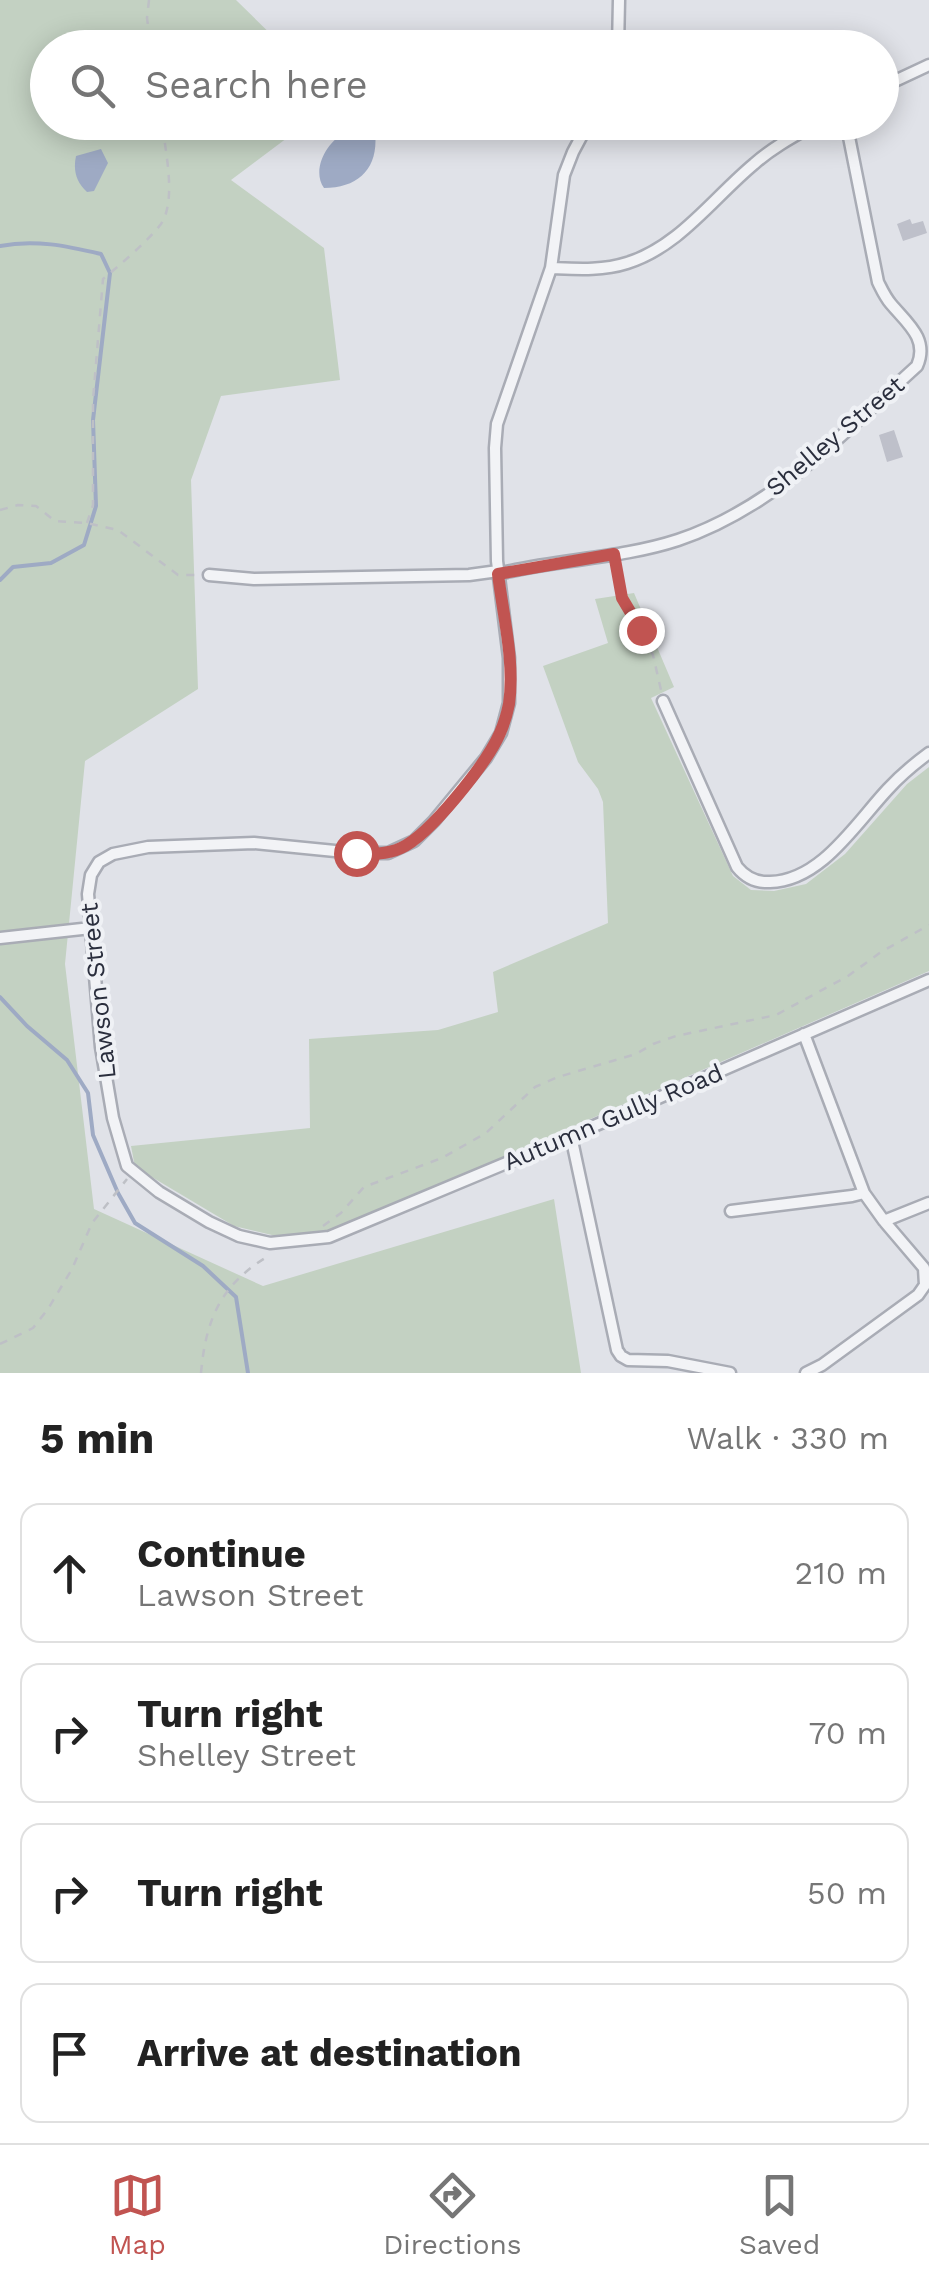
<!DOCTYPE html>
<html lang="en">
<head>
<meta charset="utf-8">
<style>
  body { margin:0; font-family:"Work Sans",sans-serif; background:#f6f6f6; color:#222 }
  .stop { position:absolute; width:30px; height:30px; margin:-22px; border:8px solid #c15451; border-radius:50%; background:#fff }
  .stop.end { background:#c15451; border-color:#fff; box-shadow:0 2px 10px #0008 }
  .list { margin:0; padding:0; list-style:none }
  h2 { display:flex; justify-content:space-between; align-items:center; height:130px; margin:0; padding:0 40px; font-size:42px }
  h2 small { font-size:32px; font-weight:400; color:#767676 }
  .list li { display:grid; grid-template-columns:65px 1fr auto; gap:30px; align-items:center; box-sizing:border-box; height:140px; margin:0 20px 20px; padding:0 20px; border:2px solid #e0e0e0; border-radius:20px }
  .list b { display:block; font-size:38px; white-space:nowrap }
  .list p { margin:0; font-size:32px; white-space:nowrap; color:#767676 }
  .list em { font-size:32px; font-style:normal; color:#767676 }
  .icon { flex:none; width:55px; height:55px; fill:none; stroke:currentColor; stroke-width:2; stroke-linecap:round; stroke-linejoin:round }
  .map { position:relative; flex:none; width:929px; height:1373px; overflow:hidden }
  .search { position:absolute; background:#fff; box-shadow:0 5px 25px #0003; left:30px; right:30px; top:30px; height:110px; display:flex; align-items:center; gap:25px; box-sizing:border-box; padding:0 35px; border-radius:55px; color:#767676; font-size:38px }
  .sheet { height:770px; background:#fff }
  nav { display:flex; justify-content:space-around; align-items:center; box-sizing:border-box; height:140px; border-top:2px solid #e0e0e0; background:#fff; font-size:28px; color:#767676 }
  nav a { display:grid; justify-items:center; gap:5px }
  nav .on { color:#c15451 }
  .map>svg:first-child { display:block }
  .green { fill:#c3d1c2 }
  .water { fill:#9eaac4 }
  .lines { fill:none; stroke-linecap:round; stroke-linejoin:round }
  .stream { stroke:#9eaac4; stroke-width:4 }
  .building { fill:#bec0ca }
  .minor-casing { stroke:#a9acb5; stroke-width:15 }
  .path { stroke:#bec0c6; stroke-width:2.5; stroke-dasharray:8 8; stroke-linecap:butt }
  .minor { stroke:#f2f3f6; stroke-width:10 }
  .route { stroke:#c15451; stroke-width:12 }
  .labels { text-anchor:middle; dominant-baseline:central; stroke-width:8; stroke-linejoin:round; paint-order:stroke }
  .street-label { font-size:25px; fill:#2a2e3d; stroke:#eff1f5 }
</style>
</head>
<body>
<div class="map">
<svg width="929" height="1373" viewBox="0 0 929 1373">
  <rect width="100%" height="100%" fill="#e0e2e8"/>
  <path class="green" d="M0 0H236L284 47 48 48V122L307 123 231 180 324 248 340 380 221 396 191 480 198 689 85 761 65 964 94 1209 263 1286 554 1199 581 1373H0Z
    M634 593 674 687 651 698 733 876 751 890 774 891 806 884 845 854 907 784 929 767V971L334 1231 276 1236 234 1226 135 1167 131 1146 310 1128 309 1039 438 1030 498 1012 493 972 608 923 603 802 598 789 578 762 543 666 608 643 595 599Z"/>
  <path class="water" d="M364 129 375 132C379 168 359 188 324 188 311 170 327 140 347 132 351 131 361 130 364 129Z
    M101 149 108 163 94 191 87 192C76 182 73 170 76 156Z"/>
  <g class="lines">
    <path class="stream" d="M0 246C35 239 67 246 101 254L110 273 93 420 96 506 84 545 51 563 13 567 0 580
      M0 997 27 1026 67 1060 88 1093 93 1135 118 1193 135 1223 203 1266 236 1297 248 1373"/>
  </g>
  <path class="building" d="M910 219 912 224 923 221 927 233 903 241 897 224Z
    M894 430 903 457 887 462 879 435Z"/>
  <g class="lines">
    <defs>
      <path id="minor" d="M618 48 619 0
        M882 87 929 65
        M589 122 573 152 564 175 551 268 497 424 495 448 497 561 509 658V703L501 733 486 758 434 821 414 841 388 853H355L254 843 148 847 113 854 99 862 91 875 88 894 101 1047 113 1118 127 1166 159 1192 209 1222 239 1236 270 1243 329 1237 571 1136 929 980
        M551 268C576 269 602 271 627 263 679 247 713 198 754 164 773 147 796 135 819 122
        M498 574C557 559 620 559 678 540 774 508 844 432 917 366 929 339 907 323 891 304 885 297 882 290 878 282L846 122
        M209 575 254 579 469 575 498 571
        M663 701 737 867C746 878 756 883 770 882 821 881 856 823 888 789 900 776 914 764 929 753
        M0 938 91 928
        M804 1034 864 1193 884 1221 924 1268 925 1285 918 1295 822 1365 806 1373
        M571 1136 617 1350 621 1356 628 1360 668 1361 730 1373
        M731 1211 852 1196 864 1193
        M884 1221 929 1203"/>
    </defs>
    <use href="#minor" class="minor-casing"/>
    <path class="path" d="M149 0 147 18 151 48
      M0 510 18 505 36 506 55 521 87 523 118 530 178 575H197
      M87 523 93 505V400L103 279C120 265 148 241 161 224 177 200 165 150 162 122
      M616 563 622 597 628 606 653 655 661 690
      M323 1226 341 1213 364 1187 442 1158 486 1133 535 1087 558 1077 636 1054 653 1044 676 1036 776 1015 848 976 881 952 929 925
      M0 1344 33 1328 48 1309 72 1269 92 1223 127 1179
      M201 1373C206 1318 221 1284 270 1255"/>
    <use href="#minor" class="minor"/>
  </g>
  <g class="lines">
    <path class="route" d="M356 853C371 854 386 855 401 848 430 835 487 763 500 733 504 724 507 714 509 704 515 662 503 615 498 574L614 554 622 598 641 630"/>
  </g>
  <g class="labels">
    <g class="street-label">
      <text transform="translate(835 436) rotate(-40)">Shelley Street</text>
      <text transform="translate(98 991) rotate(-96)">Lawson Street</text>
      <text transform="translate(613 1117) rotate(-23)">Autumn Gully Road</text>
    </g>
  </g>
</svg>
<div class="stop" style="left:356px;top:853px"></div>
<div class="stop end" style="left:641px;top:630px"></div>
<div class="search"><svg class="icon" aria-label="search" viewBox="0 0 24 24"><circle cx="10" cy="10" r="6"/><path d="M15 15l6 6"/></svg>Search here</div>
</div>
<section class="sheet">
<h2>5 min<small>Walk · 330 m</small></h2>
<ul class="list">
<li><svg class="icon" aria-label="ahead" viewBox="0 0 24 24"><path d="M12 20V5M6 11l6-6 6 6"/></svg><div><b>Continue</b><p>Lawson Street</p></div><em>210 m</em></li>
<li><svg class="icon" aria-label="right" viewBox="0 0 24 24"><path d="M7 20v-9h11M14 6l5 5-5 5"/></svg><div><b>Turn right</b><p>Shelley Street</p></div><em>70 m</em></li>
<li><svg class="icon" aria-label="right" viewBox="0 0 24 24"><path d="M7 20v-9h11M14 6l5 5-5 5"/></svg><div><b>Turn right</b></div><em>50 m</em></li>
<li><svg class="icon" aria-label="arrive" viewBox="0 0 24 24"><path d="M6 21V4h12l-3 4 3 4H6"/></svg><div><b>Arrive at destination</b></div></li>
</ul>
</section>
<nav>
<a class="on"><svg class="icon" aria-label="map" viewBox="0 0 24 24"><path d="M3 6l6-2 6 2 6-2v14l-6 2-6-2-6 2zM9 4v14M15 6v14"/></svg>Map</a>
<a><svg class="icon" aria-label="directions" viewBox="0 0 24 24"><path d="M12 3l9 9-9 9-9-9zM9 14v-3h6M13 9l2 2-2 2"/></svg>Directions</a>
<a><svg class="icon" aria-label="saved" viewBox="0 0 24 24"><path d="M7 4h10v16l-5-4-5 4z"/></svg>Saved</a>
</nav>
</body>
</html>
